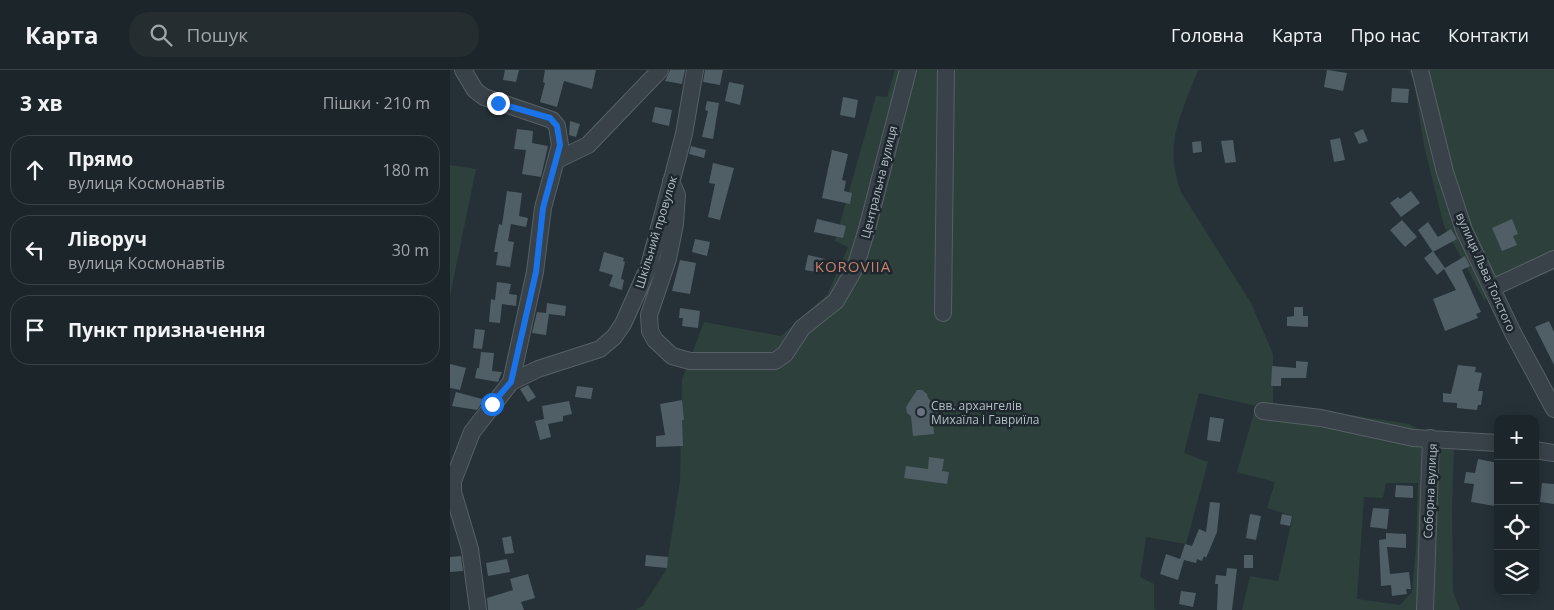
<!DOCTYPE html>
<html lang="uk">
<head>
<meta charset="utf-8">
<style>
  body { margin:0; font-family:"Open Sans",sans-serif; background:#252d31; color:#f1f3f6 }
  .controls { position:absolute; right:15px; bottom:15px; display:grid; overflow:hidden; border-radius:10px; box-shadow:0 2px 12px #0003 }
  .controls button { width:45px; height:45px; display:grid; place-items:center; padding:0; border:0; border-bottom:1px solid #3a4246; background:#1c2529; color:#f1f3f6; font:25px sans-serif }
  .stop { position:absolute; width:15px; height:15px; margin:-11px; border:4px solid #1a73e8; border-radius:50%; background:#fff }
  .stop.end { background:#1a73e8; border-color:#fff; box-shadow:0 1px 5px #0008 }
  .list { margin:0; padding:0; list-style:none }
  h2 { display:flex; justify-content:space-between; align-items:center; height:65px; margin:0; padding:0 20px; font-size:21px }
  h2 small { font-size:16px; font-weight:400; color:#a0a5a8 }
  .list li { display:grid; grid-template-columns:32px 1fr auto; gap:15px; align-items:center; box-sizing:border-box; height:70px; margin:0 10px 10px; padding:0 10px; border:1px solid #3a4246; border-radius:20px }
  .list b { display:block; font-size:19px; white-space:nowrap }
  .list p { margin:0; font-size:16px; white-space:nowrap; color:#a0a5a8 }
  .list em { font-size:16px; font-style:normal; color:#a0a5a8 }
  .icon { flex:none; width:28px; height:28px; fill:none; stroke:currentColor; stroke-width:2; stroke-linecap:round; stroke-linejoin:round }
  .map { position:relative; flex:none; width:1104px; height:540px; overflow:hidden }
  header { display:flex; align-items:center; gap:30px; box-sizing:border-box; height:70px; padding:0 25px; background:#1c2529; border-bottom:1px solid #3a4246 }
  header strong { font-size:24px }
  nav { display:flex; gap:28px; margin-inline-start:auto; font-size:18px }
  .search { width:350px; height:45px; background:#252d31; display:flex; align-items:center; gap:12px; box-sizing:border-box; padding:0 18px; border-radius:20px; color:#a0a5a8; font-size:19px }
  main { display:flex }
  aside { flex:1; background:#1c2529 }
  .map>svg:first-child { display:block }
  .green { fill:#2d403b; fill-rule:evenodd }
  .building { fill:#505e66 }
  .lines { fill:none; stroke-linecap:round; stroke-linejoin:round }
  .minor-casing { stroke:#566066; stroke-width:18 }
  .minor { stroke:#384248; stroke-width:16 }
  .route { stroke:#1a73e8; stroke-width:6 }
  .worship-dot { fill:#6b7280; stroke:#1d272d; stroke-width:2 }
  .labels { text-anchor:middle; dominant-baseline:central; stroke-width:5; stroke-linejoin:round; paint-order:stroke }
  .street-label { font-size:12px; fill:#b3bdc4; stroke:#1d272d }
  .poi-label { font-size:12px; fill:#b3bdc4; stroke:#1d272d; text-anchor:start }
  .quarter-label { font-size:15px; letter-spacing:1px; fill:#c6806c; stroke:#1d272d }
</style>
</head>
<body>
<header>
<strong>Карта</strong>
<div class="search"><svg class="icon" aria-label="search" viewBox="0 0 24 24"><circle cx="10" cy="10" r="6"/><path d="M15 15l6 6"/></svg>Пошук</div>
<nav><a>Головна</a><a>Карта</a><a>Про нас</a><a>Контакти</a></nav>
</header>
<main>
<aside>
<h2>3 хв<small>Пішки · 210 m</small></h2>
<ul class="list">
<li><svg class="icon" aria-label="ahead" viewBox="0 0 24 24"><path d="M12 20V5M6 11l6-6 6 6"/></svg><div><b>Прямо</b><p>вулиця Космонавтів</p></div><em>180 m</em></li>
<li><svg class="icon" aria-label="left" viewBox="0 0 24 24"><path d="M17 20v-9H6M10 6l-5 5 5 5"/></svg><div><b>Ліворуч</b><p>вулиця Космонавтів</p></div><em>30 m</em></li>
<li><svg class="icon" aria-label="arrive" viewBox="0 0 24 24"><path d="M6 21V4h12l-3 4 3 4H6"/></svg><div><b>Пункт призначення</b></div></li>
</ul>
</aside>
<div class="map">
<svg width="1104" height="540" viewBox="0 0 1104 540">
  <rect width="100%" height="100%" fill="#253137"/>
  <path class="green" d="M445 0H748C731 46 713 73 731 122L801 233 823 284V333L959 354 1004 377 1002 439 1003 521 1010 540H792L800 506 828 511 843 446 817 438 825 412 787 402 806 336 749 323 734 383 758 392 736 474 696 467 690 507 704 514V539L709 540H185L193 536 216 500 230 411 232 309 254 252 331 266 377 225 398 177 385 171 426 26 437 27ZM936 413H968L966 477 962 522 950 535 907 529 914 427 933 428Z
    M959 0H1104V200L1034 230 994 156 974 76 964 12Z
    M0 95 26 99 0 226Z"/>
  <path class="building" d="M55 0H69L66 12 53 10Z
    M95 0H146L142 19 114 11 107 37 90 32 95 13 93 12Z
    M220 0H235L232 14 215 11Z
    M255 0H273L270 15 253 12Z
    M877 0 897 3 893 21 874 17Z
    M279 12 294 15 290 35 275 31Z
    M942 18 959 19 958 33 941 32Z
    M393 27 408 30 405 48 390 45Z
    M257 31 269 33 263 69 252 67 258 41 255 40Z
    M205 37 222 40 219 56 202 52Z
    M120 51 130 54 126 67 119 65Z
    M67 59 83 61 82 73 98 76 91 107 72 104 76 80 64 79Z
    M913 59 918 71 909 74 904 63Z
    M890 68 895 90 884 92 880 70Z
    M783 70 786 92 775 93 771 71Z
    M751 71 752 82 743 83 742 72Z
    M241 76 256 80 254 88 239 84Z
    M382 80 398 84 392 110 396 111 394 121 402 123 400 134 372 128Z
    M263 93 284 98 270 150 258 147 265 114 259 113Z
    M57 121 72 123 69 146 78 148 76 157 61 154 58 171 64 172 60 197 46 195 48 182H44L49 154 52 155Z
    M961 121 970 133 951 147 940 133 948 127 950 129Z
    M367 149 396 156 393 168 364 162Z
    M1062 149 1068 164 1063 166 1067 175 1052 181 1042 158Z
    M952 150 967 167 955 177 940 160Z
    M978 152 988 167 1001 159 1007 169 983 182 968 160Z
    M245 169 260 172 257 186 242 182Z
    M983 181 995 198 1015 186 1020 196 1012 200 1031 242 1026 244 1028 248 995 261 983 229 1006 220 994 199 987 205 974 188Z
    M154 182 174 188 173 191 175 192 171 209 174 210 172 220 159 216 163 205 149 201Z
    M358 185 375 189 371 203 355 200Z
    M230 190 246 193 240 224 222 221Z
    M47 212 61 214 59 224 67 225 66 236 52 234 50 253 39 252 41 229 45 230Z
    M97 233 116 236 115 246 99 244 96 265 82 263 87 242 96 243Z
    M844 237H853V246H858V257L837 256V247L844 246Z
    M230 238 250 241 248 258 232 256 233 248H229Z
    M1099 251 1104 262V295L1085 257Z
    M25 259 35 260 32 279 23 278Z
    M31 282 44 283 42 301 52 302 48 312 25 308 27 298H29Z
    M846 291 858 292 856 308H831V316H821L822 296 846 298Z
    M0 294 16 298 10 320 0 318Z
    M1008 295 1026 297 1025 302 1032 303 1028 321H1033L1031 335H1028L1027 340 1007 338V333L993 332V323L1001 324Z
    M78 315 86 327 78 332 70 319Z
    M127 316 143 318 141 329 125 327Z
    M467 320H472L477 324 478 328 485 334 486 340 482 345 484 364 463 366 461 346 457 343 456 337Z
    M6 322 32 329 31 334 27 340 2 336Z
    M232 330 234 350H232L233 376 206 377V366L215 365 210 334Z
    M119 331 122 344 113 346V351L98 354 101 367 90 370 85 351 94 349 92 336Z
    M760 347 774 349 770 372 757 370Z
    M479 387 494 389 492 401 499 402 497 414 454 408 456 396 478 399Z
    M1028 389 1048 393 1045 436 1021 432 1024 414 1014 413 1016 402 1025 403Z
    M1092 413 1104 414V434L1090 432Z
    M946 415 963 416V428L945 427Z
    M760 432 770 433 767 462 756 488 754 486 752 491 747 489 746 493 734 490 728 510 710 504 716 484 730 489 735 474 742 476 749 459 756 462Z
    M923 438 939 439 937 459 920 457Z
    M800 444 811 446 806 470 796 468Z
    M832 444 842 446 840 456 830 454Z
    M936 463 956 464V478L937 477 940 504 959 502 961 519H956L957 524 942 526 941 515 931 516 929 470 936 469V472Z
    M61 466 64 483 55 484 52 468Z
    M196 485 218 487 217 498 195 496Z
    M794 485H803V498H794Z
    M11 486 13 501 0 502V487Z
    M57 489 60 502 38 506 36 493Z
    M777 498 787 499 782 540H767L768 514H765L766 505 776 506Z
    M78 504 85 528 71 532 74 540H38L37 528 63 520 60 509Z
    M731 521 746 523 743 537 729 534Z"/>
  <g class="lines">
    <defs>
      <path id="minor" d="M13 0 25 20 34 27 102 50 107 56 110 75 93 138 85 202 61 312 22 362 3 411V422L20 479 28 540
        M970 0 995 102 1014 160 1063 263 1104 339
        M107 90 138 75 210 0
        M221 111 227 125 225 154 218 189 199 245 200 261 205 270 222 286 240 291H325L335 284 352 258 386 231 405 198 417 159 458 0
        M1042 218 1104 189
        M493 243 496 0
        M61 312 88 299 150 279 164 267 173 254 199 196 234 64 245 0
        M813 341 871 348 963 368 1048 373
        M1085 380 1104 383
        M975 540 981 368"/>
    </defs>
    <use href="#minor" class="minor-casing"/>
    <use href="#minor" class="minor"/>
  </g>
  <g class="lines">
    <path class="route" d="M42 334 61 312 86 202 93 138 110 75 107 56 100 48 48 33"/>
  </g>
  <circle class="worship-dot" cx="471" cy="342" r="5"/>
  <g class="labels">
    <g class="street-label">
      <text transform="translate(429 112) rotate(-76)">Центральна вулиця</text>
      <text transform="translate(206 162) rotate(-73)">Шкільний провулок</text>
      <text transform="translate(1036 202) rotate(66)">вулиця Льва Толстого</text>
      <text transform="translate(980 421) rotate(-87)">Соборна вулиця</text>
    </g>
    <g class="poi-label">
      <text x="481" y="335">Свв. архангелів<tspan x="481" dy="14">Михаїла і Гавриїла</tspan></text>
    </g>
    <g class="quarter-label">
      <text x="403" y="196">KOROVIIA</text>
    </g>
  </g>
</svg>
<div class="controls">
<button>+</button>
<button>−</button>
<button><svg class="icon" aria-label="locate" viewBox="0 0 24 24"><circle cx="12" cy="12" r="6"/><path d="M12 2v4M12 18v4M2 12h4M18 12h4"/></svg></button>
<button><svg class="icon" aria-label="layers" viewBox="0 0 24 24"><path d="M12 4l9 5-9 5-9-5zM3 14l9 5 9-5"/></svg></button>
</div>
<div class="stop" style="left:42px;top:334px"></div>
<div class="stop end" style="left:48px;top:33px"></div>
</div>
</main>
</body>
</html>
